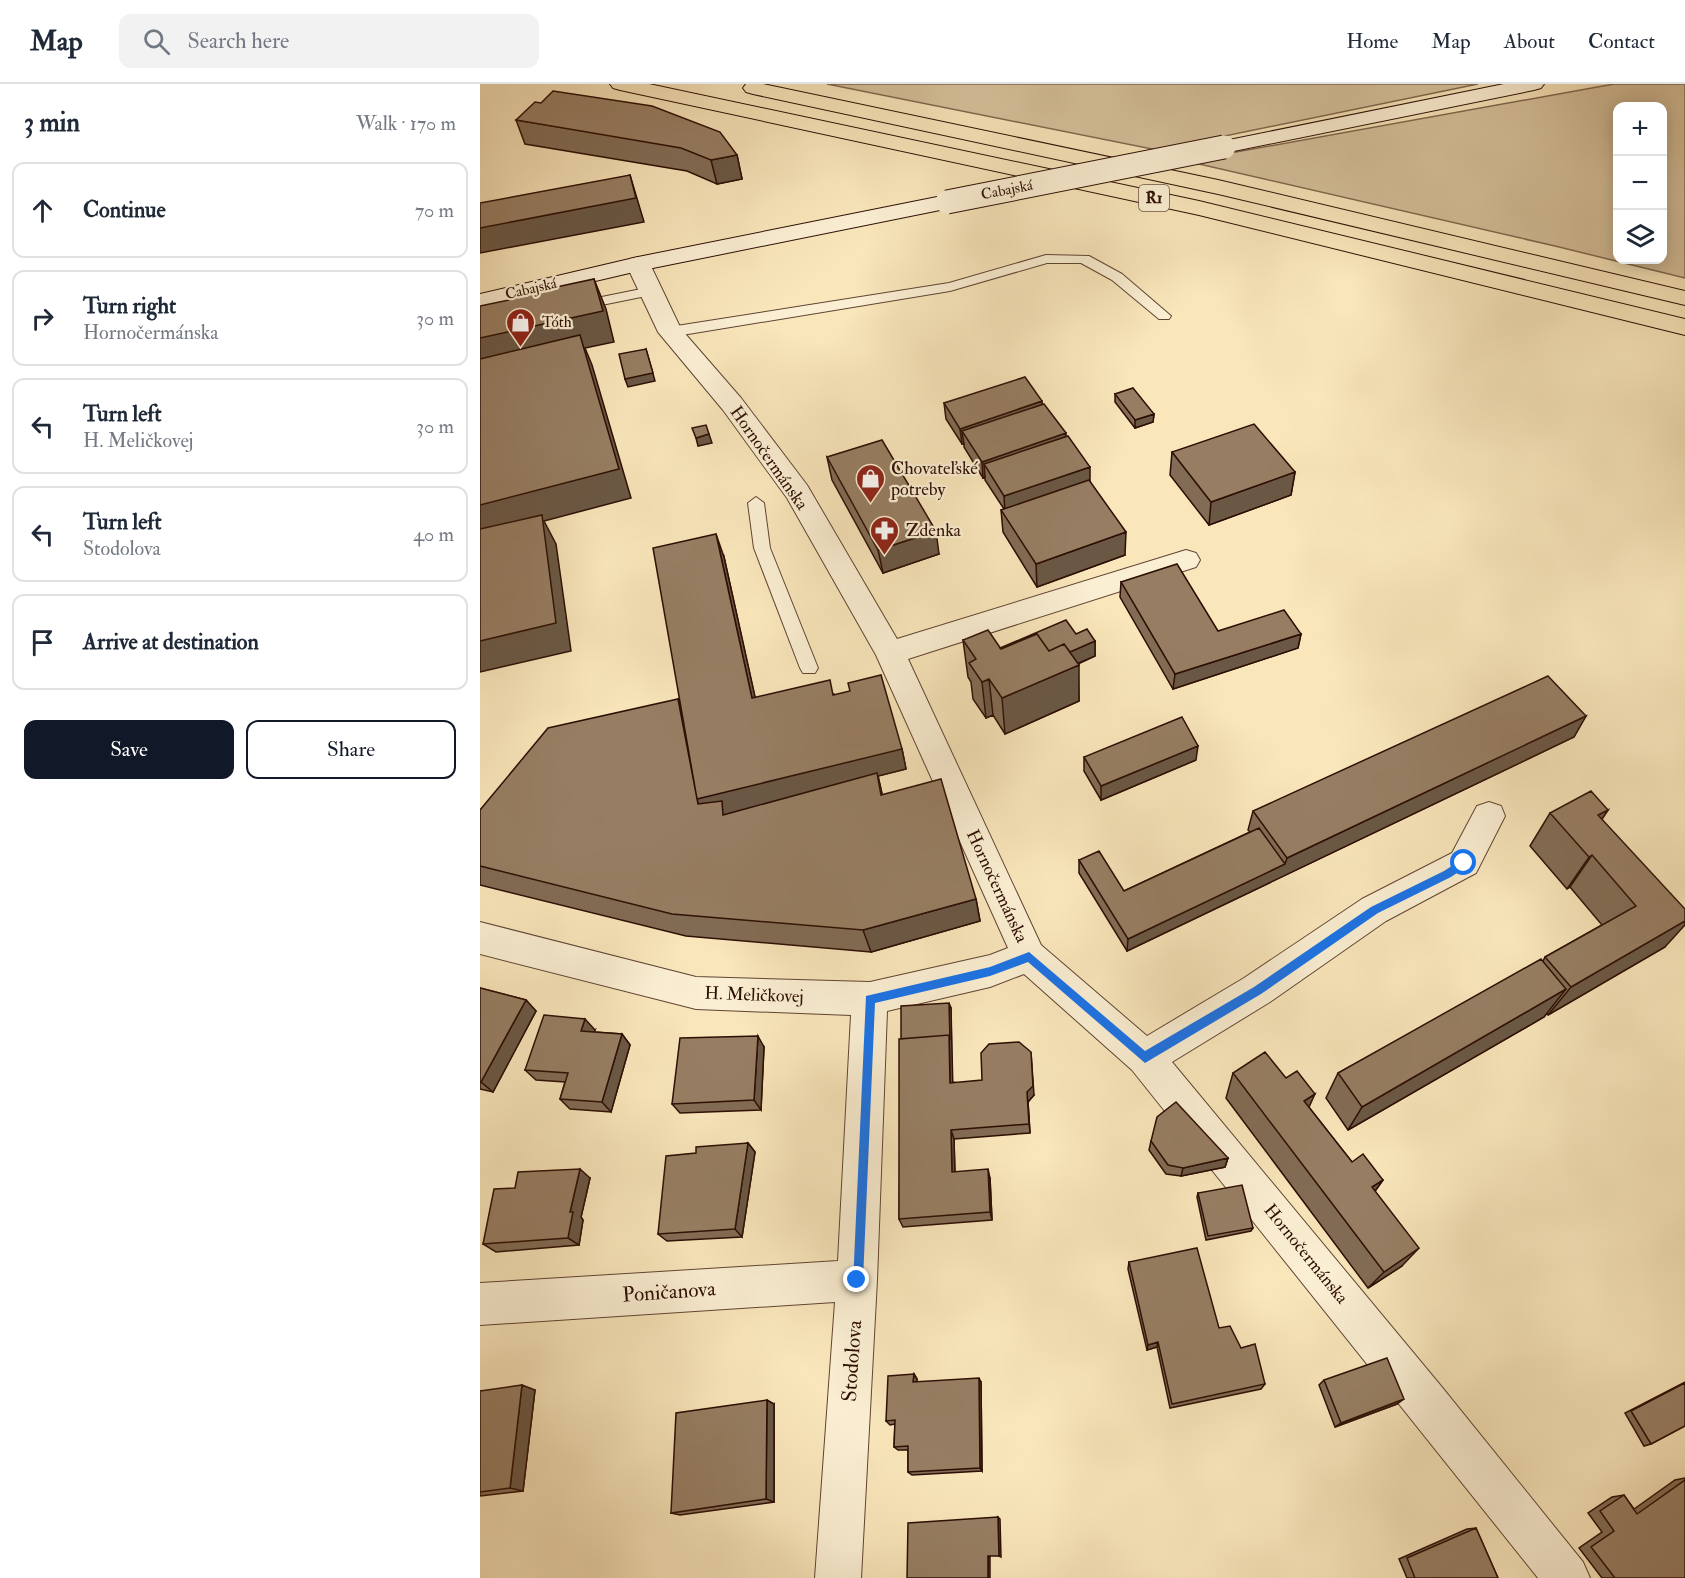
<!DOCTYPE html>
<html lang="en">
<head>
<meta charset="utf-8">
<style>
  body { margin:0; font-family:"IM FELL Double Pica",serif; background:#f2f2f3; color:#1f2937 }
  .controls { position:absolute; right:18px; top:18px; display:grid; overflow:hidden; border-radius:12px; box-shadow:0 3px 15px #0003 }
  .controls button { width:54px; height:54px; display:grid; place-items:center; padding:0; border:0; border-bottom:2px solid #e0e1e3; background:#fff; color:#1f2937; font:30px sans-serif }
  .stop { position:absolute; width:18px; height:18px; margin:-14px; border:4px solid #1a73e8; border-radius:50%; background:#fff }
  .stop.end { background:#1a73e8; border-color:#fff; box-shadow:0 2px 6px #0008 }
  .list { margin:0; padding:0; list-style:none }
  h2 { display:flex; justify-content:space-between; align-items:center; height:78px; margin:0; padding:0 24px; font-size:26px }
  h2 small { font-size:20px; font-weight:400; color:#747a83 }
  .list li { display:grid; grid-template-columns:39px 1fr auto; gap:18px; align-items:center; box-sizing:border-box; height:96px; margin:0 12px 12px; padding:0 12px; border:2px solid #e0e1e3; border-radius:12px }
  .list b { display:block; font-size:22px; white-space:nowrap }
  .list p { margin:0; font-size:20px; white-space:nowrap; color:#747a83 }
  .list em { font-size:20px; font-style:normal; color:#747a83 }
  .actions { display:flex; gap:12px; padding:18px 24px }
  .actions a { flex:1; padding:14px 0; border:2px solid #111827; border-radius:12px; text-align:center; font-size:21px; color:#111827 }
  .actions .main { background:#111827; color:#fff }
  .icon { flex:none; width:33px; height:33px; fill:none; stroke:currentColor; stroke-width:2; stroke-linecap:round; stroke-linejoin:round }
  .map { position:relative; flex:none; width:1205px; height:1494px; overflow:hidden }
  header { display:flex; align-items:center; gap:36px; box-sizing:border-box; height:84px; padding:0 30px; background:#fff; border-bottom:2px solid #e0e1e3 }
  header strong { font-size:28px }
  nav { display:flex; gap:33px; margin-inline-start:auto; font-size:21px }
  .search { width:420px; height:54px; background:#f2f2f3; display:flex; align-items:center; gap:15px; box-sizing:border-box; padding:0 21px; border-radius:12px; color:#747a83; font-size:22px }
  main { display:flex }
  aside { flex:1; background:#fff }
  .map>svg:first-child { display:block }
  .green { fill:#d6c19c; stroke:#826850; stroke-width:1.5; fill-rule:evenodd }
  .lines { fill:none; stroke-linecap:round; stroke-linejoin:round }
  .service-casing { stroke:#604432; stroke-width:2 }
  .minor-casing { stroke:#604432; stroke-width:2 }
  .secondary-casing { stroke:#2d0e04; stroke-width:2 }
  .motorway-casing { stroke:#2d0e04; stroke-width:2 }
  .service { fill:#fbefd3; fill-rule:evenodd }
  .minor { fill:#fbefd3; fill-rule:evenodd }
  .secondary { fill:#fbefd3; fill-rule:evenodd }
  .motorway { fill:#f9e6bb; fill-rule:evenodd }
  .secondary-bridge-casing { stroke:#2d0e04; stroke-width:25; stroke-linecap:butt }
  .secondary-bridge { stroke:#fbefd3; stroke-width:23 }
  .wall { fill:#826c55; stroke:#2d0e04; stroke-width:1.5 }
  .shaded-wall { fill:#6a5845; stroke:#2d0e04; stroke-width:1.5 }
  .building { fill:#977e63; stroke:#2d0e04; stroke-width:1.5 }
  .route { fill:#1a73e8 }
  .labels { text-anchor:middle; dominant-baseline:central; stroke-width:4.5; stroke-linejoin:round; paint-order:stroke }
  .far-street-label { font-size:15px; fill:#2d0e04; stroke:#fbefd3 }
  .far-poi-label { font-size:15px; fill:#2d0e04; stroke:#fbefd3; text-anchor:start }
  .shield { fill:#fbefd3; stroke:#6b5242; stroke-width:1.5 }
  .shield-label { font-size:16px; font-weight:bold; fill:#2d0e04 }
  .street-label { font-size:18px; fill:#2d0e04; stroke:#fbefd3 }
  .poi-label { font-size:18px; fill:#2d0e04; stroke:#fbefd3; text-anchor:start }
  .near-street-label { font-size:21px; fill:#2d0e04; stroke:#fbefd3 }
</style>
</head>
<body>
<header>
<strong>Map</strong>
<div class="search"><svg class="icon" aria-label="search" viewBox="0 0 24 24"><circle cx="10" cy="10" r="6"/><path d="M15 15l6 6"/></svg>Search here</div>
<nav><a>Home</a><a>Map</a><a>About</a><a>Contact</a></nav>
</header>
<main>
<aside>
<h2>3 min<small>Walk · 170 m</small></h2>
<ul class="list">
<li><svg class="icon" aria-label="ahead" viewBox="0 0 24 24"><path d="M12 20V5M6 11l6-6 6 6"/></svg><div><b>Continue</b></div><em>70 m</em></li>
<li><svg class="icon" aria-label="right" viewBox="0 0 24 24"><path d="M7 20v-9h11M14 6l5 5-5 5"/></svg><div><b>Turn right</b><p>Hornočermánska</p></div><em>30 m</em></li>
<li><svg class="icon" aria-label="left" viewBox="0 0 24 24"><path d="M17 20v-9H6M10 6l-5 5 5 5"/></svg><div><b>Turn left</b><p>H. Meličkovej</p></div><em>30 m</em></li>
<li><svg class="icon" aria-label="left" viewBox="0 0 24 24"><path d="M17 20v-9H6M10 6l-5 5 5 5"/></svg><div><b>Turn left</b><p>Stodolova</p></div><em>40 m</em></li>
<li><svg class="icon" aria-label="arrive" viewBox="0 0 24 24"><path d="M6 21V4h12l-3 4 3 4H6"/></svg><div><b>Arrive at destination</b></div></li>
</ul>
<div class="actions"><a class="main">Save</a><a>Share</a></div>
</aside>
<div class="map">
<svg width="1205" height="1494" viewBox="0 0 1205 1494">
  <rect width="100%" height="100%" fill="#f9e6bb"/>
  <filter id="stains"><feTurbulence type="fractalNoise" baseFrequency=".00333" numOctaves="4"/><feColorMatrix values="0 0 0 0 .2 0 0 0 0 .09 0 0 0 0 .02 0 0 0 .5 -.17"/></filter>
  <radialGradient id="worn" r=".72"><stop offset=".6" stop-color="#630" stop-opacity="0"/><stop offset="1" stop-color="#630" stop-opacity=".3"/></radialGradient>
  <path class="green" d="M347 0H998L677 66Z
    M1134 0H1205V194L1075 162 706 77ZM1138 22H1182V176H1138Z"/>
  <g class="lines">
    <defs>
      <path id="service" d="M566 171 609 172 642 190 691 232 689 235H679L632 196 601 179H567L470 207 190 253 183 248 190 243 469 199Z
        M171 203 176 204V210L97 226 90 222 97 218Z
        M276 413 284 419 290 464 338 584 335 589H323L320 584 274 464 268 419Z"/>
      <path id="minor" d="M158 173 166 175 170 180 201 245 261 314 327 401 417 555 706 466 716 469 720 476 716 483 428 575 561 861 667 952 764 894 882 815 972 769 997 722 1009 718 1021 722 1025 732 996 789 906 837 790 918 692 978 961 1302 1103 1478 1110 1494H1058L652 986 544 890 510 903 407 927 397 1196 381 1494H335L355 1218 0 1241V1199L358 1177 371 931 216 925 0 870V838L216 893 390 898 510 871 528 864 396 571 307 414 243 326 178 248 146 180 150 175Z"/>
      <path id="secondary" d="M1024 0H1064L1061 4 1054 6 744 69 736 68 733 63 736 58 744 57Z
        M467 111 475 113 478 118 475 123 158 187 0 224V210L158 173Z"/>
      <path id="motorway" d="M130 0H169L719 117 1205 235V251L719 131 140 6 133 4Z
        M266 0H283L738 96 1205 207V221L738 110 273 10 266 8 263 4Z"/>
    </defs>
    <use href="#service" class="service-casing"/>
    <use href="#minor" class="minor-casing"/>
    <use href="#secondary" class="secondary-casing"/>
    <use href="#motorway" class="motorway-casing"/>
    <use href="#service" class="service"/>
    <use href="#minor" class="minor"/>
    <use href="#secondary" class="secondary"/>
    <use href="#motorway" class="motorway"/>
    <defs>
      <path id="secondary-bridge" d="M467 118 744 63"/>
    </defs>
    <use href="#secondary-bridge" class="secondary-bridge-casing"/>
    <use href="#secondary-bridge" class="secondary-bridge"/>
  </g>
  <path class="wall" d="M36 36 257 71 262 95 237 100 207 87 45 60Z
    M635 310 674 330 673 338 655 344 635 318Z
    M464 319 562 320 586 353 610 398 645 471 557 503 523 448 521 426 524 425 505 396V393L503 394 484 363V360H482L466 335Z
    M692 368 815 388 811 411 729 441 690 391Z
    M347 373 459 470 403 489 352 396Z
    M244 473 275 614 354 610 422 665 426 685 398 692 402 710 496 815 500 837 391 868 206 852 0 801V726L200 618Z
    M641 498 738 547 821 550 818 564 693 605 640 513Z
    M596 550 615 557V572L598 580 599 617 525 650 513 631 506 634 493 615 491 598 488 593 483 556 520 564Z
    M1106 632 1094 653 647 867 599 789V776L644 807 770 748 768 746 773 727Z
    M604 673 716 676 621 716 604 687Z
    M1128 726 1122 735 1185 863 1068 931 1067 929 1064 933 868 1046 846 1014 858 989 1063 877 1065 873 1122 841 1090 803 1087 805 1050 762 1070 729Z
    M0 904 46 916 56 927 13 1008 0 1005Z
    M471 924 472 998 554 1011 548 1018 550 1049 474 1055 475 1088 510 1094 512 1136 423 1143 419 1135 421 955Z
    M115 946 114 948 142 950 150 961 131 1028 90 1025 80 1015 85 998 56 996 45 986Z
    M284 963 281 1026 200 1029 192 1020Z
    M753 989 806 994 872 1078 903 1096 895 1107 922 1182 888 1204 746 1014Z
    M671 1057 748 1074 745 1083 701 1092 686 1090 669 1066Z
    M268 1059 275 1068 262 1153 187 1157 178 1150 216 1069Z
    M110 1094 101 1133 103 1136 99 1161 16 1168 3 1160 35 1104Z
    M718 1109 773 1144 771 1147 726 1156 717 1113Z
    M649 1178 739 1244 761 1264 785 1300 781 1305 690 1324 677 1263 667 1266 648 1185Z
    M434 1290 437 1295V1298H501L502 1387 432 1391 428 1388V1366H418L414 1363 415 1340 410 1341 406 1337Z
    M844 1296 917 1320 855 1343 839 1301Z
    M1205 1298V1342L1171 1360 1164 1362 1145 1329Z
    M55 1306 43 1407 0 1412V1307Z
    M294 1320V1418L200 1431 191 1429Z
    M1205 1394V1494H1122L1099 1464 1122 1448 1108 1429 1132 1413 1144 1411 1154 1425 1195 1396Z
    M996 1444 1018 1494H927L919 1475 987 1445Z"/>
  <path class="shaded-wall" d="M257 71 262 95 237 100 231 76Z
    M150 91 164 138 0 169V144Z
    M114 195 126 225 134 258 105 264 112 281 151 414 64 437 76 460 91 567 0 588V254Z
    M166 265 175 297 148 303 145 295Z
    M562 317 563 333 482 347 484 360H482L480 345Z
    M674 330 673 338 655 344V336Z
    M586 349V365L504 380 505 393 503 394 502 378Z
    M229 350 232 359 218 362 216 354Z
    M610 383V398L525 428 524 412Z
    M815 388 811 411 729 441 731 418Z
    M456 447 459 470 403 489 398 466Z
    M646 448 645 471 557 503 556 480Z
    M236 450 244 473 280 635 272 614Z
    M821 550 818 564 693 605 695 590Z
    M615 557V572L564 594V579Z
    M599 581V617L525 650 522 614Z
    M509 595 513 631 506 634 502 598Z
    M198 615 422 665 426 685 398 692 403 714 253 742 218 720Z
    M1106 632 1094 653 647 867 648 855 805 780 807 774Z
    M718 662 716 676 621 716V702Z
    M1128 726 1106 759 1118 731Z
    M1112 771 1090 803 1087 805 1109 773Z
    M496 815 500 837 391 868 383 846Z
    M1205 837V841L1185 863 1068 931 1091 903Z
    M1086 905 1064 933 868 1046 882 1023Z
    M46 916 56 927 13 1008 1 998Z
    M469 919 471 924 473 1008 470 999Z
    M105 935 115 946 111 958 101 947Z
    M142 950 150 961 131 1028 122 1018Z
    M278 952 284 963 281 1026 274 1016Z
    M551 968 554 1011 548 1018 550 1049 547 1008Z
    M835 1010 824 1034V1017Z
    M471 1046 474 1055 475 1097 472 1088Z
    M268 1059 275 1068 262 1153 255 1145Z
    M748 1074 745 1083 701 1092 703 1084Z
    M100 1085 110 1094 101 1133 103 1136 99 1161 88 1154 90 1128Z
    M508 1085 510 1094 512 1136 510 1128Z
    M903 1096 888 1117 892 1103Z
    M939 1164 922 1182 888 1204 904 1188Z
    M678 1258 677 1263 667 1266 668 1261Z
    M434 1290 437 1295V1303L433 1298Z
    M499 1294 501 1298 502 1387 500 1384Z
    M42 1301 55 1306 43 1407 30 1404Z
    M924 1315 917 1320 855 1343 861 1339Z
    M287 1316 294 1320V1418L286 1415Z
    M518 1433 520 1435 521 1473 519 1472Z
    M508 1472 510 1473V1494H508Z"/>
  <path class="building" d="M73 7 172 22 240 48 257 71 231 76 201 64 36 36 55 18 61 19Z
    M150 91 156 114 0 144V119Z
    M114 195 123 227 0 254V222L34 215V212Z
    M100 251 139 385 0 421V275Z
    M166 265 173 289 145 295 139 270Z
    M545 293 562 317 480 345 464 319Z
    M653 304 674 330 655 336 635 310Z
    M564 320 586 349 502 378 482 347Z
    M774 340 815 388 731 418 692 368Z
    M226 341 229 350 216 354 212 344Z
    M588 352 610 383 524 412 504 380Z
    M402 356 456 447 398 466 347 373Z
    M609 396 646 448 556 480 521 426Z
    M62 431 76 539 0 557V445Z
    M236 450 272 614 350 596 353 611 370 607 368 599 401 591 422 665 217 715 173 464Z
    M697 480 738 547 804 526 821 550 695 590 641 498Z
    M586 536 596 550 607 545 615 557 590 568 584 560 569 567 557 550 521 565 520 564Z
    M508 546 521 565 557 550 569 567 584 560 599 581 522 614 509 595 502 598 489 579 496 575 483 556Z
    M1068 592 1106 632 807 774 773 727Z
    M198 615 218 720 242 717 243 731 397 689 401 711 461 695 496 815 383 846 192 830 0 782V726L68 644Z
    M702 633 718 662 621 702 604 673Z
    M1111 707 1128 726 1118 731 1205 825V837L1091 903 1065 873 1156 822 1112 771 1109 773 1070 729Z
    M779 744 805 780 648 855 599 776 619 767 644 807Z
    M1061 875 1086 905 882 1023 858 989Z
    M0 904 46 916 1 998H0Z
    M469 919 470 956 469 951 421 955V922Z
    M64 931 105 935 101 947 142 950 122 1018 80 1015 88 989 45 986Z
    M469 951 470 999 502 996 501 969 509 960 539 958 551 968 553 1002 547 1008 549 1040 471 1046 472 1088 508 1085 510 1128 419 1135V955Z
    M278 952 274 1016 192 1020 200 954Z
    M785 968 806 994 817 987 835 1010 824 1017 872 1078 883 1070 903 1096 892 1103 939 1164 904 1188 753 989Z
    M696 1018 748 1074 703 1084 688 1081 671 1057 677 1033Z
    M268 1059 255 1145 178 1150 186 1072 216 1069V1063Z
    M100 1085 90 1128H93L88 1154 3 1160 14 1105 35 1104 38 1088Z
    M762 1101 773 1144 728 1152 718 1109Z
    M717 1164 739 1244 750 1242 761 1264 775 1260 785 1300 692 1320 678 1258 668 1261 649 1178Z
    M907 1274 924 1315 861 1339 844 1296Z
    M434 1290 433 1298 499 1294 500 1384 428 1388V1362L414 1363 415 1336 406 1337 408 1292Z
    M1205 1299V1342L1171 1360 1151 1327Z
    M42 1301 30 1404 0 1408V1307Z
    M287 1316 286 1415 191 1429 196 1329Z
    M1205 1396V1494H1135L1111 1463 1134 1447 1120 1427 1144 1411 1157 1430Z
    M518 1433 519 1472H508V1494H427L428 1439Z
    M996 1444 1018 1494H935L927 1474Z"/>
  <path class="route" d="M984 774 987 776V782L971 793 898 829 781 910 665 979 548 878 510 892 395 919 383 1196 377 1202 373 1200 386 912 510 883 549 868 665 967 774 903 891 823 964 787Z"/>
  <defs>
    <symbol id="shop-pin" viewBox="-11 -11 22 30"><path d="M0 17L-7.5 6A9.5 9.5 0 1 1 7.5 6Z" fill="#8f2418" stroke="#fbefd3"/><path d="M-5-2.5h2.3a2.7 3.5 0 0 1 5.4 0H5L5.5 6h-11ZM-1.5-2.5h3a1.5 2.3 0 0 0-3 0Z" fill="#fff"/></symbol>
    <symbol id="pharmacy-pin" viewBox="-11 -11 22 30"><path d="M0 17L-7.5 6A9.5 9.5 0 1 1 7.5 6Z" fill="#8f2418" stroke="#fbefd3"/><path d="M-2-6h4v4h4v4h-4v4h-4v-4h-4v-4h4Z" fill="#fff"/></symbol>
  </defs>
  <g fill-rule="evenodd">
    <use href="#shop-pin" x="24" y="222" width="33" height="45"/>
    <use href="#shop-pin" x="374" y="378" width="33" height="45"/>
    <use href="#pharmacy-pin" x="388" y="430" width="33" height="45"/>
  </g>
  <g class="labels">
    <g class="far-street-label">
      <text transform="translate(527 106) rotate(-11)">Cabajská</text>
      <text transform="translate(51 205) rotate(-13)">Cabajská</text>
    </g>
    <g class="far-poi-label">
      <text x="62" y="238">Tóth</text>
    </g>
    <rect class="shield" x="659" y="101" width="30" height="26" rx="4.5"/>
    <g class="shield-label">
      <text x="674" y="114">R1</text>
    </g>
    <g class="street-label">
      <text transform="translate(289 374) rotate(55)">Hornočermánska</text>
      <text transform="translate(517 802) rotate(65)">Hornočermánska</text>
      <text transform="translate(274 911) rotate(2)">H. Meličkovej</text>
      <text transform="translate(826 1170) rotate(51)">Hornočermánska</text>
    </g>
    <g class="poi-label">
      <text x="411" y="384">Chovateľské<tspan x="411" dy="21">potreby</tspan></text>
      <text x="426" y="446">Zdenka</text>
    </g>
    <g class="near-street-label">
      <text transform="translate(189 1208) rotate(-4)">Poničanova</text>
      <text transform="translate(372 1277) rotate(-86)">Stodolova</text>
    </g>
  </g>
  <rect width="100%" height="100%" filter="url(#stains)"/>
  <rect width="100%" height="100%" fill="url(#worn)"/>
</svg>
<div class="controls">
<button>+</button>
<button>−</button>
<button><svg class="icon" aria-label="layers" viewBox="0 0 24 24"><path d="M12 4l9 5-9 5-9-5zM3 14l9 5 9-5"/></svg></button>
</div>
<div class="stop" style="left:984px;top:779px"></div>
<div class="stop end" style="left:377px;top:1196px"></div>
</div>
</main>
</body>
</html>
